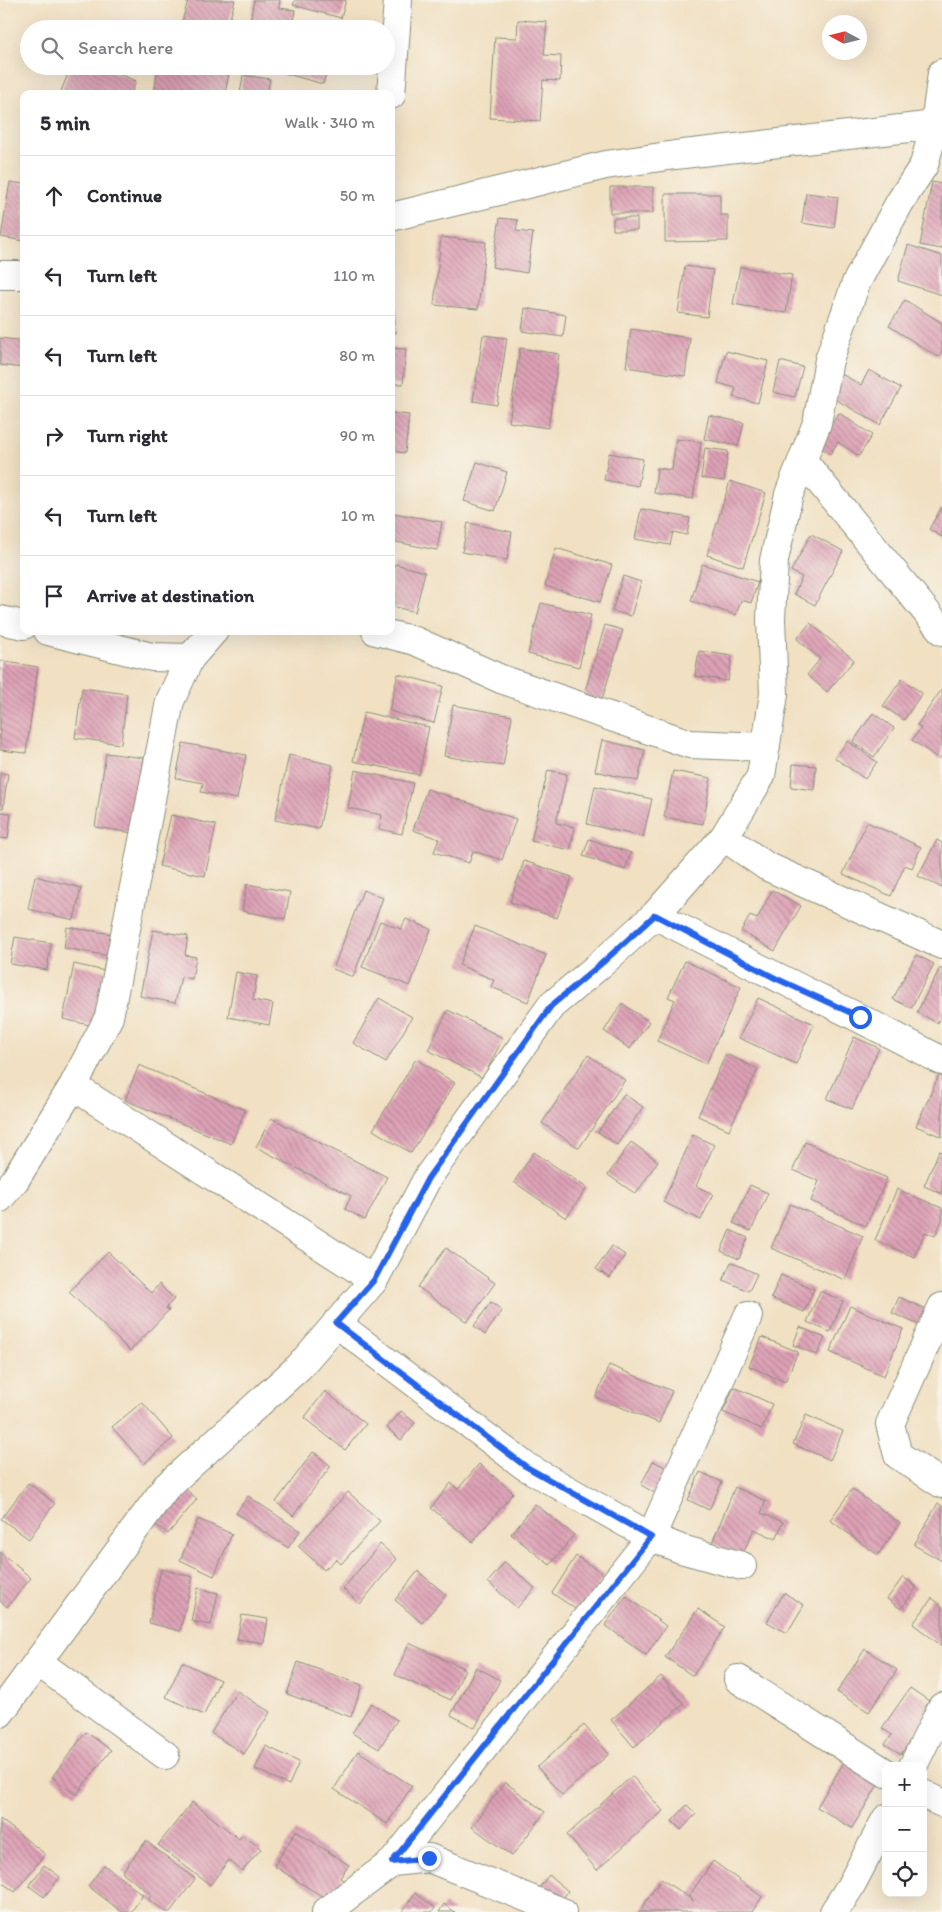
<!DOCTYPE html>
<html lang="en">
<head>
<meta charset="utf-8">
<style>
  body { margin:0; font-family:Itim,sans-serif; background:#f2f2f3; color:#2b2b33 }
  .controls { position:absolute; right:15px; bottom:15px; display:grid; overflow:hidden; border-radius:10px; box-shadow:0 5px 20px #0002 }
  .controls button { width:45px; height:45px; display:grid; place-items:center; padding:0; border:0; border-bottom:1px solid #e1e1e2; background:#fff; color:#2b2b33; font:25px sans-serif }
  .compass { position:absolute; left:822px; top:15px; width:45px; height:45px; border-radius:50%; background:#fff; box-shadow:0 5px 20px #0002; rotate:277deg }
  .stop { position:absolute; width:15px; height:15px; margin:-11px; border:4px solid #2563eb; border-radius:50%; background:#fff }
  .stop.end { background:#2563eb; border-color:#fff; box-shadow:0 1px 5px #0008 }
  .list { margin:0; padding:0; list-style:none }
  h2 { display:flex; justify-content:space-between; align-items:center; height:65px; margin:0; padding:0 20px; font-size:21px }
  h2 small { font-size:16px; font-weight:400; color:#7c7c81 }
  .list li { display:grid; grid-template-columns:32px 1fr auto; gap:15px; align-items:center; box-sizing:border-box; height:80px; padding:0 20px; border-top:1px solid #e1e1e2 }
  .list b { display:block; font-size:19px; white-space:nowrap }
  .list em { font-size:16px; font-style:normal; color:#7c7c81 }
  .icon { flex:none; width:28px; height:28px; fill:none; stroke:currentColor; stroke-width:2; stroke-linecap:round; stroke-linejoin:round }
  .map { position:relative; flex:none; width:942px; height:1912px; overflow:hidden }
  .search { position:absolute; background:#fff; box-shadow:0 5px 20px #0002; left:20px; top:20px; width:375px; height:55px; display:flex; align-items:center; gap:12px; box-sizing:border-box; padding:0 18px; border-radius:28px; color:#7c7c81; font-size:19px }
  .panel { position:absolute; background:#fff; box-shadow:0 5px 20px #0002; left:20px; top:90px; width:375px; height:545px; border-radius:10px }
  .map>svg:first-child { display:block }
  .building { fill:url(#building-back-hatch) }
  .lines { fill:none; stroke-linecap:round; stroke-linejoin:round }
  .minor-casing { stroke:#888e7b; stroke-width:30 }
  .minor { stroke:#fff; stroke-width:28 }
  .route { stroke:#2563eb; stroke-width:6 }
</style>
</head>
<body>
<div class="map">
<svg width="942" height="1912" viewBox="0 0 942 1912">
  <defs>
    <pattern id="building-back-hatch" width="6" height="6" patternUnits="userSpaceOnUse" patternTransform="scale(1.25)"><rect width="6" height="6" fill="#dea1b6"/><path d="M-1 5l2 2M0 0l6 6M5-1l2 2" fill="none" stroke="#b38495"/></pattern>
  </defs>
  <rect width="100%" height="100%" fill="#f7f3e8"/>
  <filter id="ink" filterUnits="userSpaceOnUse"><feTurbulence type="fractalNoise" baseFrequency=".02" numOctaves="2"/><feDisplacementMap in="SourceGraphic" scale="10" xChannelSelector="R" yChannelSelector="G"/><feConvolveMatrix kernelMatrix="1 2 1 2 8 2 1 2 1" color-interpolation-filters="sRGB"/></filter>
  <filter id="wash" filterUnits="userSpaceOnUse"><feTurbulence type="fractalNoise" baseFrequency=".0096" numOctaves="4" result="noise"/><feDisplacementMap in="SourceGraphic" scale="20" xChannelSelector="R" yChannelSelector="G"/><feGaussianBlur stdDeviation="1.12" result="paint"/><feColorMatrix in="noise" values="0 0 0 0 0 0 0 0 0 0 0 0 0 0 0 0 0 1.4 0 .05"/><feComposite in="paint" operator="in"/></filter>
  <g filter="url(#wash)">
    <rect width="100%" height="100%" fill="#f1e0c2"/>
    <g id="blocks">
      <path class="building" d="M188 0H235L227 29H180Z
        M254 0H280L279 8 295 10 292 29 250 22Z
        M295 0H346L341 18 293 5Z
        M518 20 547 22 544 55 561 56 560 81 543 80 540 121 490 118 495 37 517 38Z
        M71 66H101L136 81 131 94H60Z
        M158 66H185L229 73 225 94H154Z
        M267 66H328L323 84 266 68Z
        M243 75 270 79 267 94H240Z
        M10 182 24 184V241L1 237Z
        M932 182 942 184V249L920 245Z
        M610 187H653V213H610Z
        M806 193 838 197 834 228 802 223Z
        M665 194H720V215H728V241L665 242Z
        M500 218 518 220 516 231 533 233 527 273 492 267Z
        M613 218H637V230H613Z
        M441 237 486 242 478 309 434 305Z
        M908 245 942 256V295L898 281Z
        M685 266 713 270 707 317 678 313Z
        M740 267 792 275 786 313 733 304Z
        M905 300 942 323V351L938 357 889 326Z
        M525 308 566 315 563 337 522 331Z
        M391 309H394L396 333H391Z
        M631 329 690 338 685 376 626 367Z
        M483 335 507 338 497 405 473 401Z
        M0 338 24 341 23 368 0 365Z
        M391 348 406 349 403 384H391Z
        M520 348 559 354 548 428 509 422Z
        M726 351 768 361 758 403 733 397 736 388 718 383Z
        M780 361 803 367 795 397 773 392Z
        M869 370 901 388 880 425 826 394 838 372 861 385Z
        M391 413 409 415 405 453 391 451Z
        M839 413 872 435 859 456 838 442 830 454 817 445Z
        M709 415 744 423 738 446 704 439Z
        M676 439 701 442 693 499 654 493 657 468 672 470Z
        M705 448 728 451 724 481 701 478Z
        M609 453 643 459 638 486 604 480Z
        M477 462 507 472 495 511 464 501Z
        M730 481 766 493 743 567 707 555Z
        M942 507V537L929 529Z
        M641 509 690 518 687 535 673 532 670 545 635 539Z
        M394 513 442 522 437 550 391 541Z
        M468 523 512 532 507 560 462 552Z
        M811 534 843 551 815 605 794 594 802 577 791 571Z
        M556 548 612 565 600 602 545 586Z
        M395 564 425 572 415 612 391 606V580Z
        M702 564 758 582 751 603 741 600 736 615 691 601Z
        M623 576 641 582 631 616 612 611Z
        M541 603 591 615 579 667 528 654Z
        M810 623 854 660 827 692 807 675 820 659 797 639Z
        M605 625 623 630 601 703 583 698Z
        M699 651 732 656 728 681 695 676Z
        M0 661 38 667 26 753 0 750Z
        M398 674 443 686 434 723 389 711Z
        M902 679 922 693 904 720 883 706Z
        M82 688 127 694 121 744 75 738Z
        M942 689V755L939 759 912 740 921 728 917 725Z
        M453 705 512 716 503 766 444 756Z
        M364 712 429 727 419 775 353 761Z
        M873 713 894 728 874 757 853 742Z
        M602 740 645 750 638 781 595 771Z
        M848 741 877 762 865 779 835 758Z
        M183 743 246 755 237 799 201 792 203 783 176 778Z
        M106 753 144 758 133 833 95 827Z
        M289 755 333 765 319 829 275 820Z
        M793 764 816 766 814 790 791 787Z
        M355 770 413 783 402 834 379 829 382 815 348 808Z
        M548 770 567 774 556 823 575 827 570 850 531 841Z
        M673 771 711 778 703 824 664 817Z
        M0 773 8 774 3 808H0Z
        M595 786 652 799 643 837 587 824Z
        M427 789 516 819 502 860 473 851 469 863 434 852 439 839 413 830Z
        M0 812 11 813 8 839 0 838Z
        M171 815 216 825 205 876 159 866Z
        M867 822 921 847 912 868 905 865 891 896 843 874Z
        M589 839 631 853 625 870 583 856Z
        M937 840 942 843V888L918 876Z
        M524 861 572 877 557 918 510 902Z
        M35 876 81 888 74 920 28 909Z
        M247 884 290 892 285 919 242 911Z
        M363 890 383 898 353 977 333 969Z
        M772 890 801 906 775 951 741 931 750 916 757 919Z
        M406 919 431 929 410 986 362 967 380 921 401 929Z
        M475 926 546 955 528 1002 491 987 494 980 459 965Z
        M67 927 113 934 110 956 64 948Z
        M153 930 188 936 185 955 196 957 192 979 181 977 175 1003 140 996Z
        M15 937 51 943 47 970 10 964Z
        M916 955 934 964 911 1008 893 999Z
        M685 961 741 987 706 1064 657 1041 675 1000 668 997Z
        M74 964 105 971 94 1026 63 1019Z
        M940 968 942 969V1013L937 1023 917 1012Z
        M236 972 257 976 253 1000 273 1004 269 1025 228 1017Z
        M379 998 412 1017 386 1062 353 1043Z
        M758 998 814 1024 796 1064 739 1038Z
        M622 1003 649 1022 630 1049 604 1031Z
        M448 1010 503 1038 483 1078 428 1050Z
        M854 1037 879 1048 852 1109 827 1099Z
        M726 1054 758 1069 729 1130 698 1116Z
        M588 1055 625 1080 579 1148 542 1123Z
        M416 1059 455 1083 411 1153 373 1130Z
        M139 1065 245 1110 231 1144 125 1100Z
        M939 1075 942 1077V1137L916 1126Z
        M624 1094 643 1107 617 1145 598 1132Z
        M271 1118 387 1177 365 1220 345 1209 351 1196 256 1147Z
        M693 1135 714 1145 696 1186 713 1194 701 1220 663 1202Z
        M631 1142 658 1161 636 1194 608 1175Z
        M805 1142 887 1178 866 1226 811 1201 819 1181 793 1170Z
        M939 1151 942 1152V1194L924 1186Z
        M534 1152 587 1188 566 1218 514 1182Z
        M750 1185 768 1193 751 1231 733 1223Z
        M897 1189 942 1208V1220L935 1236 925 1232 914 1257 875 1240Z
        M790 1204 863 1236 845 1280 771 1248Z
        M730 1230 748 1238 739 1259 721 1251Z
        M612 1246 625 1255 610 1278 596 1269Z
        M446 1248 495 1283 467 1322 418 1287Z
        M108 1252 151 1293 159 1284 174 1299 166 1308 169 1310 130 1351 69 1292Z
        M731 1262 757 1274 749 1291 723 1280Z
        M781 1275 814 1289 804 1312 771 1298Z
        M820 1291 843 1301 830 1332 807 1322Z
        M899 1297 933 1312 926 1328 892 1313Z
        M491 1302 502 1310 485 1335 474 1326Z
        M850 1306 903 1329 884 1376 830 1352Z
        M800 1327 825 1338 817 1355 793 1345Z
        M762 1337 798 1352 785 1382 749 1366Z
        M609 1365 672 1391 659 1423 596 1397Z
        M734 1387 772 1404 762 1429 723 1412Z
        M325 1391 366 1424 345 1450 304 1418Z
        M142 1402 173 1438 144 1464 112 1427Z
        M401 1411 415 1423 401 1440 387 1428Z
        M806 1415 843 1431 830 1460 793 1444Z
        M313 1452 331 1466 293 1516 276 1502Z
        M653 1461 669 1469 655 1493 641 1485Z
        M479 1464 513 1493 473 1542 431 1508 451 1483 458 1489Z
        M700 1472 722 1482 709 1510 688 1500Z
        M28 1483 55 1503 29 1539 1 1519Z
        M183 1487 197 1499 168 1534 154 1523Z
        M735 1487 766 1501 761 1513 783 1522 776 1539 754 1529 742 1556 712 1543Z
        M852 1489 900 1523 878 1555 830 1520Z
        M348 1492 380 1521 341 1564 336 1559 324 1570 298 1546Z
        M248 1496 300 1531 288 1548 236 1513Z
        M938 1503 942 1506V1561L914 1545Z
        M535 1504 574 1535 550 1565 511 1534Z
        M198 1519 232 1534 214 1576 180 1560Z
        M380 1544 397 1559 360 1604 343 1589Z
        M0 1552 31 1578 7 1607 0 1601Z
        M576 1556 605 1575 580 1612 552 1593Z
        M505 1562 535 1588 517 1608 488 1582Z
        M161 1569 193 1577 180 1631 149 1623Z
        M418 1571 446 1595 422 1623 395 1600Z
        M903 1577 917 1587 901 1609 887 1599Z
        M198 1588 218 1593 211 1625 191 1621Z
        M784 1593 804 1605 787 1633 767 1622Z
        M626 1596 666 1626 646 1655 605 1625Z
        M932 1598 942 1606V1646L913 1624Z
        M698 1609 725 1627 693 1676 665 1657Z
        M242 1615 268 1619 264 1643 237 1639Z
        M409 1643 465 1669 451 1700 395 1675Z
        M865 1649 897 1670 869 1712 837 1692Z
        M182 1662 220 1680 204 1715 166 1697Z
        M298 1662 362 1685 351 1717 287 1694Z
        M476 1667 500 1680 475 1728 451 1715Z
        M661 1676 684 1704 634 1747 611 1720Z
        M910 1688 935 1705 901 1754 885 1744 892 1735 882 1728Z
        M237 1691 270 1712 244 1754 211 1733Z
        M371 1703 397 1720 379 1749 352 1733Z
        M584 1725 609 1754 562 1795 537 1767Z
        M86 1732 111 1750 76 1795 52 1777Z
        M266 1746 299 1762 289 1785 255 1769Z
        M358 1751 412 1786 387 1824 334 1789Z
        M844 1762 879 1783 852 1828 817 1807Z
        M632 1776 663 1811 597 1870 567 1835Z
        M505 1782 545 1812 512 1856 472 1827Z
        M192 1802 239 1839 243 1835 261 1849 242 1871 229 1860 210 1885 158 1845Z
        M687 1805 696 1814 681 1830 672 1821Z
        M0 1819 45 1854 15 1892 0 1881Z
        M296 1831 349 1865 340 1878 347 1883 334 1904 274 1866Z
        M146 1841 195 1879 170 1912H166L148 1899 152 1895 122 1872Z
        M713 1861 762 1897 752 1912H639L661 1879 694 1901 689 1896Z
        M44 1865 60 1877 44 1897 29 1886Z
        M104 1865 143 1895 131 1912H122L88 1886Z
        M549 1875 568 1891 559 1904 538 1889Z
        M415 1893 435 1908 432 1912H402Z
        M444 1904 455 1912H439Z"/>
    </g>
  </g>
  <g filter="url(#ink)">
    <use href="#blocks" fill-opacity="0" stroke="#888e7b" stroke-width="1"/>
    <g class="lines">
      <defs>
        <path id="minor" d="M391 95 398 0
          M391 217 606 165 675 155 935 125
          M0 275H24
          M803 461 942 631
          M0 620 24 625
          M48 631 152 657 190 658 214 631
          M376 631 415 641 501 679 690 744 766 747
          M724 837 766 866 942 945
          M655 915C750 965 847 1010 942 1061
          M73 1086 374 1280
          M0 1198 15 1180 73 1086 109 1017 170 701 190 658
          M942 1307 890 1424 898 1455 942 1484
          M336 1323 525 1466 651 1537 681 1549 742 1566
          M38 1662 165 1755
          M738 1679 886 1773
          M0 1713 166 1487 299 1367 374 1280 428 1177 551 1006 602 963 655 915 724 837 761 776 774 694 771 619 774 560 789 494 817 423 829 360 856 283 900 202 924 165 935 125 942 73
          M913 1766 942 1707
          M923 1794 942 1803
          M393 1862 651 1537 748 1316
          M326 1912 393 1862 429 1858 562 1912
          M834 1912 850 1887 886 1819"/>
      </defs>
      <use href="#minor" class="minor-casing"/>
      <use href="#minor" class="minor"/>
    </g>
  </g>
  <g class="lines" filter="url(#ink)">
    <path class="route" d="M429 1858 392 1862 651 1537 525 1466 336 1323 374 1280 428 1178 551 1006 602 963 655 915 775 978 860 1017"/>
  </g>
</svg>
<div class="controls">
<button>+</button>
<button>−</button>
<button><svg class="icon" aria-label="locate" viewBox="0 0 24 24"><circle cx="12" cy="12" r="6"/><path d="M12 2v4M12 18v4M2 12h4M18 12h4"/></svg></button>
</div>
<svg class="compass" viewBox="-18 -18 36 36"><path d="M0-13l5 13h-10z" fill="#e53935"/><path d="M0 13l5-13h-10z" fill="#7c7c81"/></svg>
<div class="stop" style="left:860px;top:1017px"></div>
<div class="stop end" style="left:429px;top:1858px"></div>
<div class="search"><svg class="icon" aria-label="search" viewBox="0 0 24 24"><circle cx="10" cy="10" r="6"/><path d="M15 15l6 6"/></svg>Search here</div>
<section class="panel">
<h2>5 min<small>Walk · 340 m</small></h2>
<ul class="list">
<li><svg class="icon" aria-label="ahead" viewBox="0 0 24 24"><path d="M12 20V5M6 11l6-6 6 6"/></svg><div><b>Continue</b></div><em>50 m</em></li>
<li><svg class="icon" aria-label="left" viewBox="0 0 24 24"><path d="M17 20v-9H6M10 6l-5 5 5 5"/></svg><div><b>Turn left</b></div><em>110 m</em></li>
<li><svg class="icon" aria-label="left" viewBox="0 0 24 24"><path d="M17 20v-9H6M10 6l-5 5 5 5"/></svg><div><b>Turn left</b></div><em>80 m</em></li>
<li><svg class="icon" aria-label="right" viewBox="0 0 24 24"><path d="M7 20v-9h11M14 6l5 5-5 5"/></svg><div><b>Turn right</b></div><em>90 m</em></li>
<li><svg class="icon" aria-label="left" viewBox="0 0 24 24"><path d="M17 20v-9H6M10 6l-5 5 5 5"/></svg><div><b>Turn left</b></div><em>10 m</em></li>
<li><svg class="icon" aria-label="arrive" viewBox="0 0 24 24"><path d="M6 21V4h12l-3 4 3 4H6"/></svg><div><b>Arrive at destination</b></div></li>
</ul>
</section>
</div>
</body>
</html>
